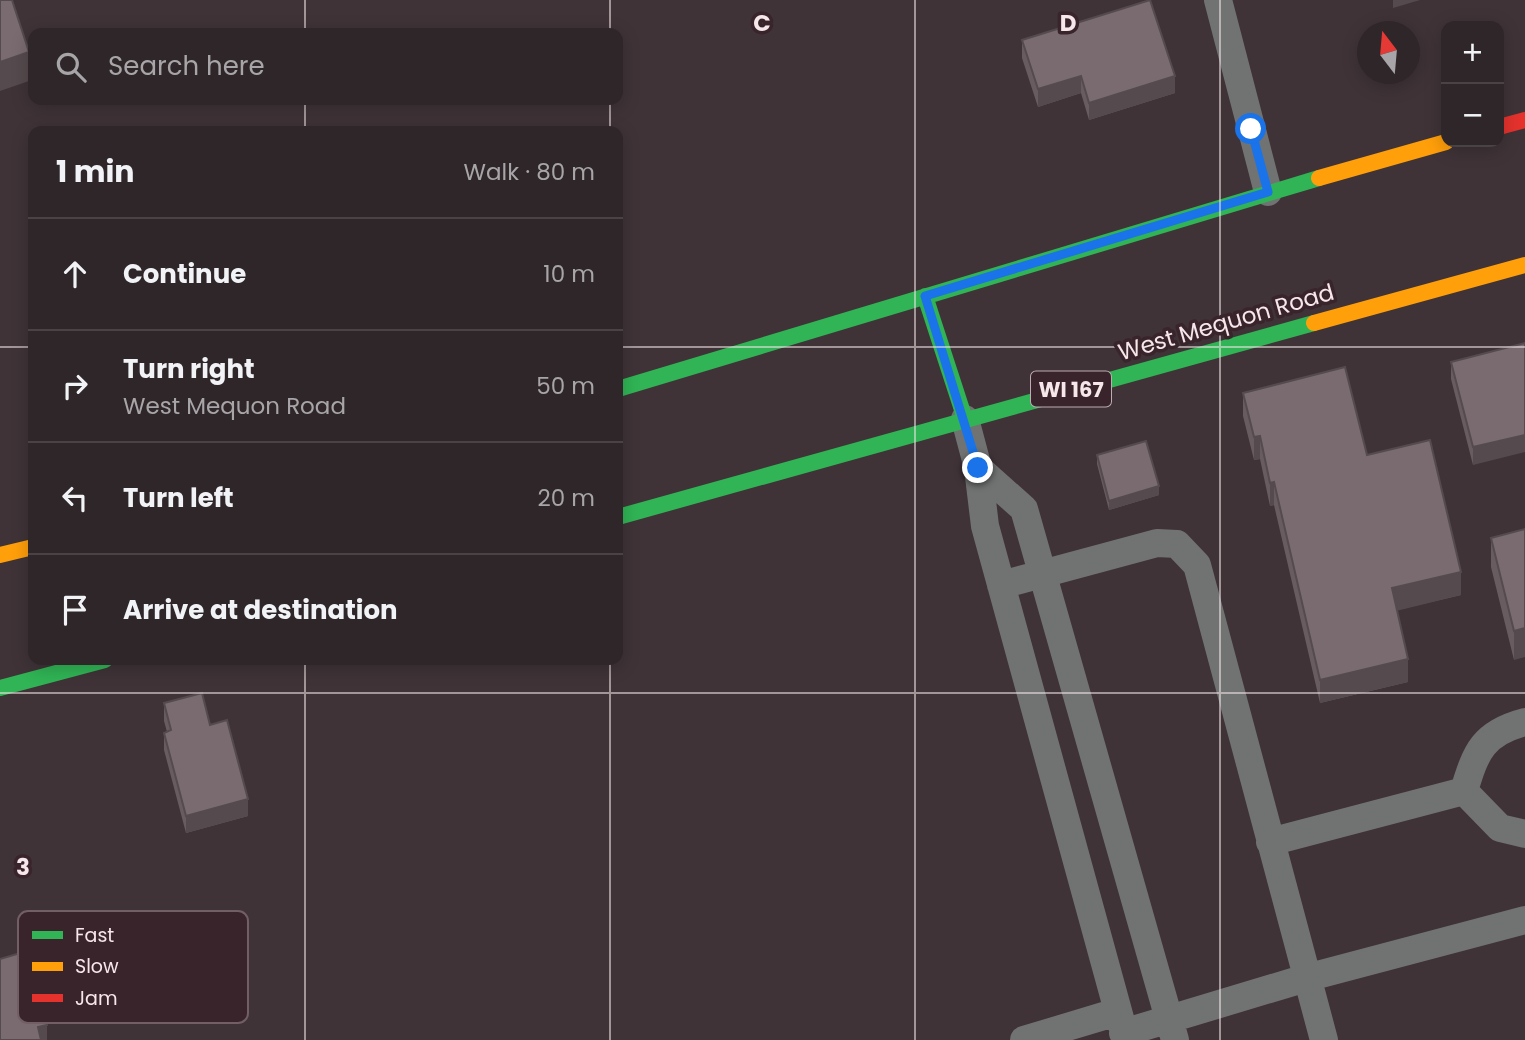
<!DOCTYPE html>
<html lang="en">
<head>
<meta charset="utf-8">
<style>
  body { margin:0; font-family:Poppins,sans-serif; background:#3b3235; color:#f1f3f6 }
  .controls { position:absolute; right:21px; top:21px; display:grid; overflow:hidden; border-radius:14px; box-shadow:0 4px 18px #0003 }
  .controls button { width:63px; height:63px; display:grid; place-items:center; padding:0; border:0; border-bottom:2px solid #4a4346; background:#2f2629; color:#f1f3f6; font:35px sans-serif }
  .compass { position:absolute; left:1357px; top:21px; width:63px; height:63px; border-radius:50%; background:#2f2629; box-shadow:0 4px 18px #0003; rotate:344deg }
  .stop { position:absolute; width:21px; height:21px; margin:-16px; border:5px solid #1a73e8; border-radius:50%; background:#fff }
  .stop.end { background:#1a73e8; border-color:#fff; box-shadow:0 2px 7px #0008 }
  .list { margin:0; padding:0; list-style:none }
  h2 { display:flex; justify-content:space-between; align-items:center; height:91px; margin:0; padding:0 28px; font-size:30px }
  h2 small { font-size:23px; font-weight:400; color:#a7a5a8 }
  .list li { display:grid; grid-template-columns:46px 1fr auto; gap:21px; align-items:center; box-sizing:border-box; height:112px; padding:0 28px; border-top:2px solid #4a4346 }
  .list b { display:block; font-size:26px; white-space:nowrap }
  .list p { margin:0; font-size:23px; white-space:nowrap; color:#a7a5a8 }
  .list em { font-size:23px; font-style:normal; color:#a7a5a8 }
  .icon { flex:none; width:38px; height:38px; fill:none; stroke:currentColor; stroke-width:2; stroke-linecap:round; stroke-linejoin:round }
  .map { position:relative; flex:none; width:1525px; height:1040px; overflow:hidden }
  .search { position:absolute; background:#2f2629; box-shadow:0 4px 18px #0003; left:28px; top:28px; width:595px; height:77px; display:flex; align-items:center; gap:18px; box-sizing:border-box; padding:0 24px; border-radius:14px; color:#a7a5a8; font-size:26px }
  .panel { position:absolute; background:#2f2629; box-shadow:0 4px 18px #0003; left:28px; top:126px; width:595px; height:539px; border-radius:14px }
  .map>svg:first-child { display:block }
  .lines { fill:none; stroke-linecap:round; stroke-linejoin:round }
  .lane { stroke:#717372; stroke-width:28 }
  .fast { stroke:#30b455; stroke-width:16 }
  .slow { stroke:#ff9f0a; stroke-width:16 }
  .jam { stroke:#e5322d; stroke-width:16 }
  .wall { fill:#695c60 }
  .shaded-wall { fill:#554b4e }
  .building { fill:#7a6b70; stroke:#554b4e; stroke-width:2 }
  .route { stroke:#1a73e8; stroke-width:9 }
  .grid { fill:none; stroke:#f6e7eb; stroke-width:2; stroke-opacity:0.55 }
  .labels { text-anchor:middle; dominant-baseline:central; stroke-width:7; stroke-linejoin:round; paint-order:stroke }
  .shield { fill:#39242b; stroke:#bdacb1; stroke-width:2 }
  .shield-label { font-size:21px; font-weight:bold; fill:#f6e7eb }
  .street-label { font-size:23px; fill:#f6e7eb; stroke:#39242b }
  .key { fill:#39242b; stroke:#725e65; stroke-width:2 }
  .key-label { font-size:19px; fill:#f6e7eb }
  .grid-label { font-size:23px; text-anchor:middle; font-weight:bold; fill:#f6e7eb; stroke:#39242b; stroke-width:7; stroke-linejoin:round; paint-order:stroke }
</style>
</head>
<body>
<div class="map">
<svg width="1525" height="1040" viewBox="0 0 1525 1040">
  <rect width="100%" height="100%" fill="#3f3337"/>
  <g class="lines">
    <path class="lane" d="M1218 0 1268 192
      M965 419 978 468 985 526 1126 1040
      M978 468 1024 509 1175 1040
      M1001 585 1157 543 1177 544 1197 565 1324 1040
      M1464 791C1476 751 1483 733 1525 722
      M1464 791 1500 828 1525 834
      M1270 842 1464 791
      M1123 1033 1306 978 1525 920
      M1024 1040 1117 1012"/>
    <path class="fast" d="M925 296 965 419
      M618 389 1319 178
      M618 517 1314 323
      M0 688 105 660"/>
    <path class="slow" d="M1319 178 1446 142
      M1314 323 1525 265
      M0 555 33 547"/>
    <path class="jam" d="M1499 127 1525 120"/>
  </g>
  <path class="wall" d="M1022 40 1175 93 1089 120 1081 93 1038 107 1022 58Z
    M1525 343 1473 465 1451 379V362Z
    M1243 393 1367 455 1461 595 1397 610 1408 682 1320 703 1274 505 1270 506 1260 459 1254 460 1243 416Z
    M1097 455 1159 495 1109 510 1097 464Z
    M1525 529 1514 660 1491 567V538Z
    M164 703 210 725 248 816 186 833 164 750V733L167 732 164 721Z"/>
  <path class="shaded-wall" d="M1393 0H1420L1393 8Z
    M29 52V81L0 91V62Z
    M1081 76V93L1038 107V89Z
    M1175 76V93L1089 120V103Z
    M1525 435V452L1473 465V447Z
    M1260 436V459L1254 460V437Z
    M1274 482V505L1270 506V483Z
    M1159 486V495L1109 510V501Z
    M1461 572V595L1392 612V588Z
    M1525 628V657L1514 660V631Z
    M1408 659V682L1320 703V680Z
    M248 799V816L186 833V816Z
    M47 1025V1040H38V1027Z"/>
  <path class="building" d="M0 0H12L29 52 0 62Z
    M1150 0 1175 76 1089 103 1081 76 1038 89 1022 40Z
    M1525 343V435L1473 447 1451 362Z
    M1345 367 1367 455 1430 440 1461 572 1392 588 1408 659 1320 680 1274 482 1270 483 1260 436 1254 437 1243 393Z
    M1146 441 1159 486 1109 501 1097 455Z
    M1525 529V628L1514 631 1491 538Z
    M202 693 210 725 227 720 248 799 186 816 164 733 171 730 164 703Z
    M27 951 47 1025 38 1027 41 1040H0V959Z"/>
  <g class="lines">
    <path class="route" d="M978 468 925 296 1268 192 1251 129"/>
  </g>
  <path class="grid" d="M305 0V33M610 0V33M915 0V1040M1220 0V1040M305 100V131M610 100V131M0 347H33M618 347H1525M305 660V1040M610 660V1040M0 693H1525"/>
  <g class="labels">
    <rect class="shield" x="1031" y="371.5" width="80" height="35" rx="5"/>
    <g class="shield-label">
      <text x="1071" y="389">WI 167</text>
    </g>
    <g class="street-label">
      <text transform="translate(1226 322) rotate(-16)">West Mequon Road</text>
    </g>
  </g>
  <rect x="18" y="911" width="230" height="112" rx="10" class="key"/>
  <rect x="32" y="931" width="31" height="8" fill="#30b455"/>
  <rect x="32" y="962" width="31" height="9" fill="#ff9f0a"/>
  <rect x="32" y="994" width="31" height="8" fill="#e5322d"/>
  <g class="key-label">
    <text x="75" y="942">Fast</text>
    <text x="75" y="973">Slow</text>
    <text x="75" y="1005">Jam</text>
  </g>
  <g class="grid-label">
    <text x="762" y="31">C</text>
    <text x="1068" y="31">D</text>
    <text x="23" y="875">3</text>
  </g>
</svg>
<div class="controls">
<button>+</button>
<button>−</button>
</div>
<svg class="compass" viewBox="-18 -18 36 36"><path d="M0-13l5 13h-10z" fill="#e53935"/><path d="M0 13l5-13h-10z" fill="#a7a5a8"/></svg>
<div class="stop" style="left:1251px;top:129px"></div>
<div class="stop end" style="left:978px;top:468px"></div>
<div class="search"><svg class="icon" aria-label="search" viewBox="0 0 24 24"><circle cx="10" cy="10" r="6"/><path d="M15 15l6 6"/></svg>Search here</div>
<section class="panel">
<h2>1 min<small>Walk · 80 m</small></h2>
<ul class="list">
<li><svg class="icon" aria-label="ahead" viewBox="0 0 24 24"><path d="M12 20V5M6 11l6-6 6 6"/></svg><div><b>Continue</b></div><em>10 m</em></li>
<li><svg class="icon" aria-label="right" viewBox="0 0 24 24"><path d="M7 20v-9h11M14 6l5 5-5 5"/></svg><div><b>Turn right</b><p>West Mequon Road</p></div><em>50 m</em></li>
<li><svg class="icon" aria-label="left" viewBox="0 0 24 24"><path d="M17 20v-9H6M10 6l-5 5 5 5"/></svg><div><b>Turn left</b></div><em>20 m</em></li>
<li><svg class="icon" aria-label="arrive" viewBox="0 0 24 24"><path d="M6 21V4h12l-3 4 3 4H6"/></svg><div><b>Arrive at destination</b></div></li>
</ul>
</section>
</div>
</body>
</html>
